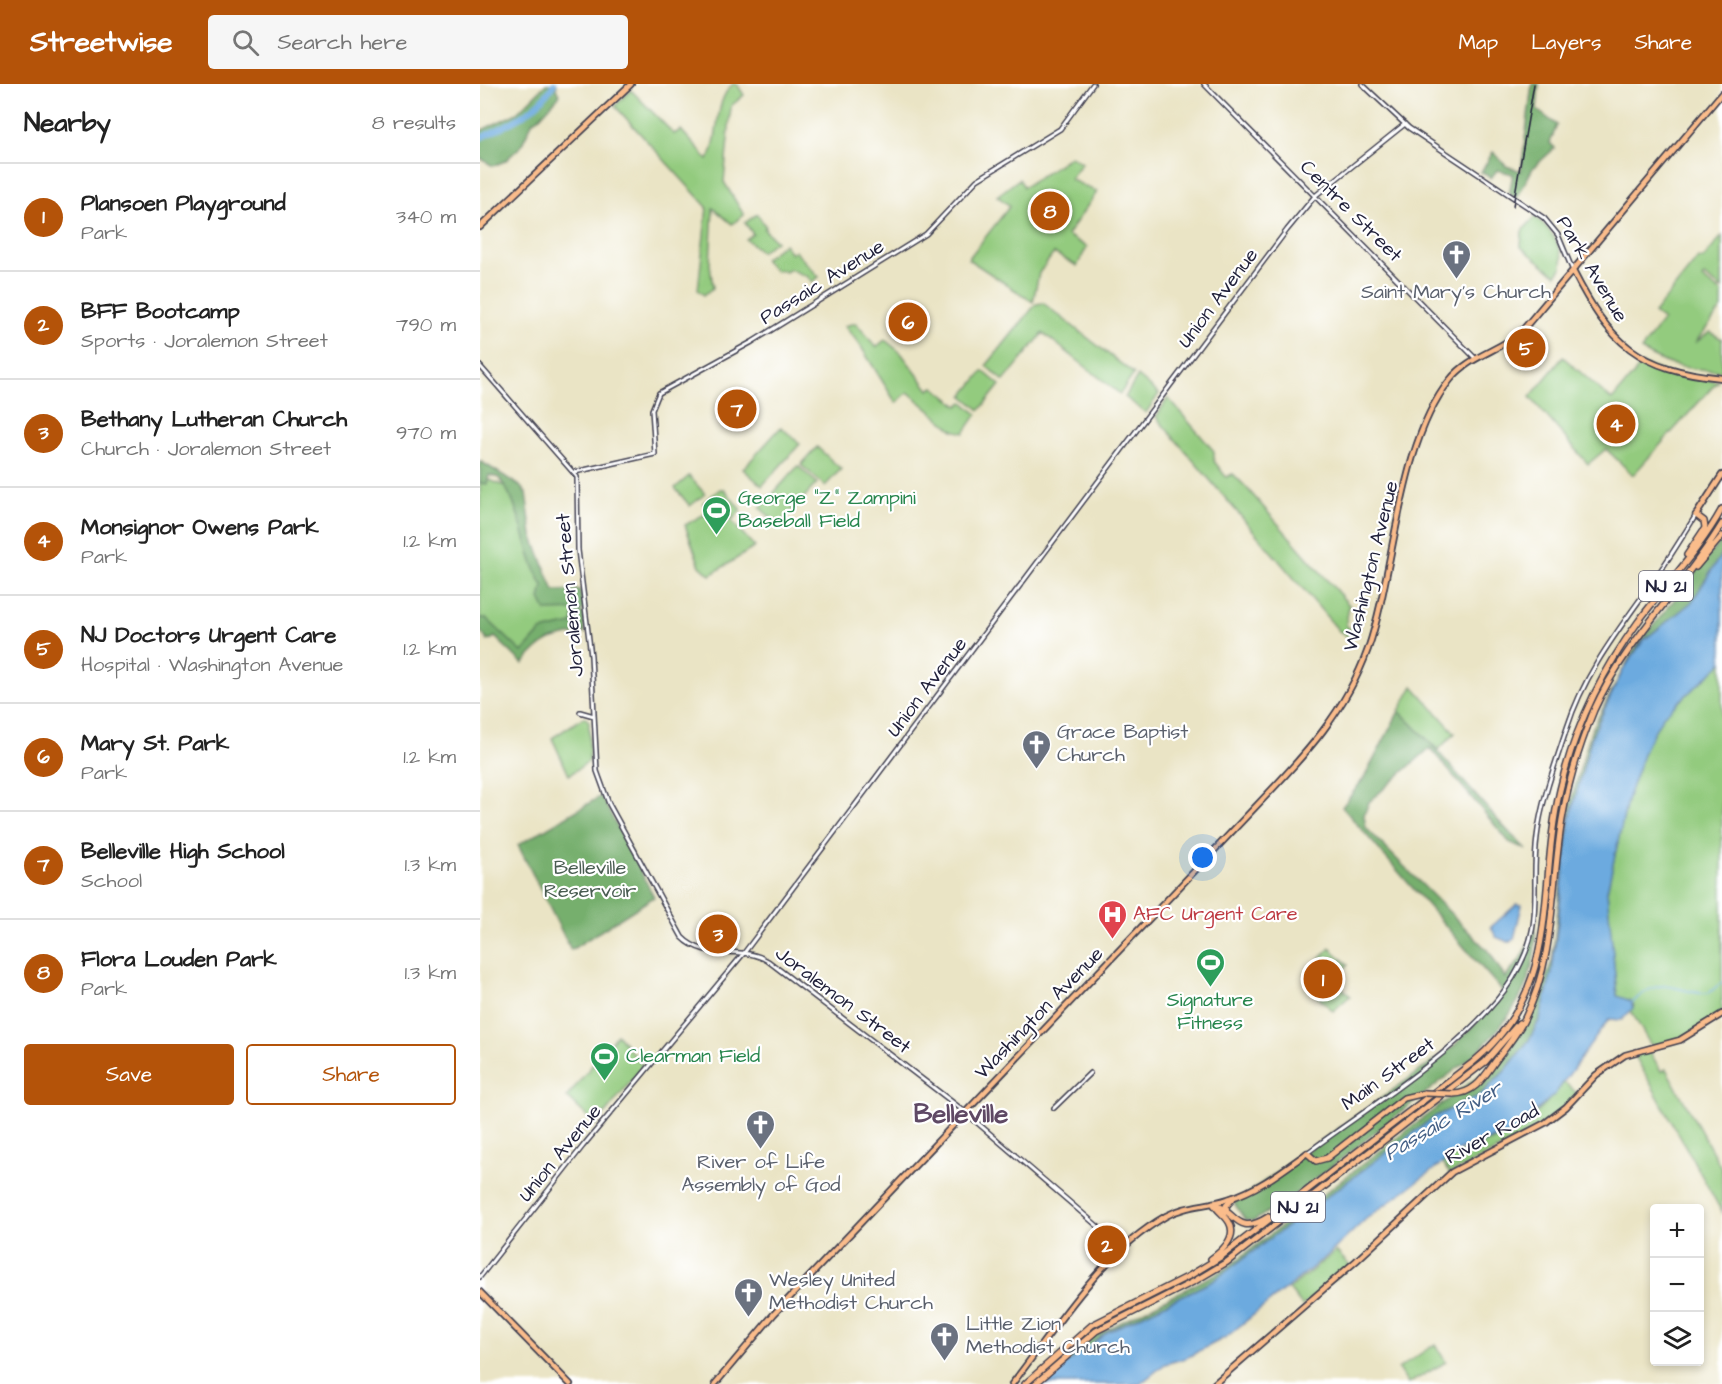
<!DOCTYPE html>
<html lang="en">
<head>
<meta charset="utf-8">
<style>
  body { margin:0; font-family:"Architects Daughter",sans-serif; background:#f6f6f6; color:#222 }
  .controls { position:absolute; right:18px; bottom:18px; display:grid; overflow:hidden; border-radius:6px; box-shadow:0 3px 9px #0003 }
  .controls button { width:54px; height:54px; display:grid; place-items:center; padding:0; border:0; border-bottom:2px solid #e0e0e0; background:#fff; color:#222; font:30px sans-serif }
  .you { position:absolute; left:723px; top:774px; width:21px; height:21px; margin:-15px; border:4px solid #fff; border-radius:50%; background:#1a73e8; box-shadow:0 0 0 9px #1a73e833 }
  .badge { display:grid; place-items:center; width:39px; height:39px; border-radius:50%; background:#b45309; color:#fff; font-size:20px; font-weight:700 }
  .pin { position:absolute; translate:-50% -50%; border:3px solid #fff; box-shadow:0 2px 6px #0006 }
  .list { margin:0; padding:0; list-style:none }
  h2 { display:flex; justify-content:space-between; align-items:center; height:78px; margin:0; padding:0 24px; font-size:26px }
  h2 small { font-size:20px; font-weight:400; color:#767676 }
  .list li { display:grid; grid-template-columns:39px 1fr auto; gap:18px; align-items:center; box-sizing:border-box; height:108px; padding:0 24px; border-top:2px solid #e0e0e0 }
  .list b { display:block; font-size:22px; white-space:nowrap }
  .list p { margin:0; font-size:20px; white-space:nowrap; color:#767676 }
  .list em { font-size:20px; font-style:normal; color:#767676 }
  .actions { display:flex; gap:12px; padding:18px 24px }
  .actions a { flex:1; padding:14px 0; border:2px solid #b45309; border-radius:6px; text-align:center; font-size:21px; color:#b45309 }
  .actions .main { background:#b45309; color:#fff }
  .icon { flex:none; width:33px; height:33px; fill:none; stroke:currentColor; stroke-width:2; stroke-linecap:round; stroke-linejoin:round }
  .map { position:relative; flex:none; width:1242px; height:1300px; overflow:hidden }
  header { display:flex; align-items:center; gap:36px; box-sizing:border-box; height:84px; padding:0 30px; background:#b45309; color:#fff }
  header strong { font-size:28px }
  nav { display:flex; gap:33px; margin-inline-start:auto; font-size:21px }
  .search { width:420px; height:54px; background:#f6f6f6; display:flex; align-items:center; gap:15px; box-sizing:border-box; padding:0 21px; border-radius:6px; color:#767676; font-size:22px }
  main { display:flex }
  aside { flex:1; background:#fff }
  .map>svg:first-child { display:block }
  .green { fill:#93cb7e; stroke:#5a765c; stroke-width:1.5 }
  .forest { fill:#76af6d; stroke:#4c6854; stroke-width:1.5 }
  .water { fill:#6caadf; stroke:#47668d; stroke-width:1.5 }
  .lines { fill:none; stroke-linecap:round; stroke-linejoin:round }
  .stream { stroke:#6caadf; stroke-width:1.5 }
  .river { stroke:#6caadf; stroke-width:6 }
  .minor-casing { stroke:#403f50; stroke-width:6 }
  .major-casing { stroke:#403f50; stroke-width:8 }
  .highway-casing { stroke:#403f50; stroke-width:8 }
  .minor { stroke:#fff; stroke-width:3 }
  .major { stroke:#fabc8b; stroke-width:4.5 }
  .highway { stroke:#fabc8b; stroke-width:5 }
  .rail { stroke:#22223b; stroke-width:1.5 }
  .highway-bridge-casing { stroke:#403f50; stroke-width:8; stroke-linecap:butt }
  .highway-bridge { stroke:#fabc8b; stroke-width:5 }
  .labels { text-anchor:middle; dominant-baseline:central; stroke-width:4.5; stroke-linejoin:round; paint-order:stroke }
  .shield { fill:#fff; stroke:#646476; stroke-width:1.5 }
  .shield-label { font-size:18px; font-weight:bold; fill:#22223b }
  .street-label { font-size:20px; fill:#22223b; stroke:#fff }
  .worship-label { font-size:20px; fill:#5b616d; stroke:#fff; text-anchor:start }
  .leisure-label { font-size:20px; fill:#27864d; stroke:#fff; text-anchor:start }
  .park-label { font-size:20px; fill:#4a5d52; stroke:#fff }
  .health-label { font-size:20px; fill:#be3a42; stroke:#fff; text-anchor:start }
  .water-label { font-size:21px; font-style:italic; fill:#435f85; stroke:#fff }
  .district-label { font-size:26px; font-weight:bold; fill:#5f4965; stroke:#fff }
</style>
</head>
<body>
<header>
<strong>Streetwise</strong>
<div class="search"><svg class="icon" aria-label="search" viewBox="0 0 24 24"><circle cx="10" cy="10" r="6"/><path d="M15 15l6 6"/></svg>Search here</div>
<nav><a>Map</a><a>Layers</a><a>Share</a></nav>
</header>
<main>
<aside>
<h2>Nearby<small>8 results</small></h2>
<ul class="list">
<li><span class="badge">1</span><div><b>Plansoen Playground</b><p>Park</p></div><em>340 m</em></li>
<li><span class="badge">2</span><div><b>BFF Bootcamp</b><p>Sports · Joralemon Street</p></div><em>790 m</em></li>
<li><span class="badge">3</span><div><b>Bethany Lutheran Church</b><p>Church · Joralemon Street</p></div><em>970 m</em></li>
<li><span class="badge">4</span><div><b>Monsignor Owens Park</b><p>Park</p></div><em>1.2 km</em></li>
<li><span class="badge">5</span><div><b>NJ Doctors Urgent Care</b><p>Hospital · Washington Avenue</p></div><em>1.2 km</em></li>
<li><span class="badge">6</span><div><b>Mary St. Park</b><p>Park</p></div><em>1.2 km</em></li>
<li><span class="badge">7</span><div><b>Belleville High School</b><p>School</p></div><em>1.3 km</em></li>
<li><span class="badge">8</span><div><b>Flora Louden Park</b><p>Park</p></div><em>1.3 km</em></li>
</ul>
<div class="actions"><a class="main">Save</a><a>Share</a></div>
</aside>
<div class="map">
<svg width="1242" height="1300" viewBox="0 0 1242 1300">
  <rect width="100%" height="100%" fill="#fff"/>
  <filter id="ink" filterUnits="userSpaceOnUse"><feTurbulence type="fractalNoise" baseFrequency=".0167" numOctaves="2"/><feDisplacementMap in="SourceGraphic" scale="12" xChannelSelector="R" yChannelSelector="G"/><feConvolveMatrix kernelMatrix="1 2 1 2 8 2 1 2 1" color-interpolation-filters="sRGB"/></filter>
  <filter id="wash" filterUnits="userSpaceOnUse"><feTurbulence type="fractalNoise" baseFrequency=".008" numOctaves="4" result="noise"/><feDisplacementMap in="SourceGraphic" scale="24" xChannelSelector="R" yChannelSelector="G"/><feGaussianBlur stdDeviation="1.35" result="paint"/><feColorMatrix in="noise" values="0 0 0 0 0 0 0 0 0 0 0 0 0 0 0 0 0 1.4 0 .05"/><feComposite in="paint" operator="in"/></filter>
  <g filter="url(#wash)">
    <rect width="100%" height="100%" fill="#eae4c5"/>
    <path class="green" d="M253 0H257L264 11 251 22 244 98 264 131 252 140 233 124 230 180 233 204 224 211 218 206 227 123 135 22 151 6 194 50 201 46 228 76C241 53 233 17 253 0Z
      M591 72 602 79 590 95 617 108 587 151 607 163 597 182 574 169 559 189 553 218 488 175 530 122 517 112 539 95 544 103Z
      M277 130 286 143 284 145 296 157 281 168 266 155 273 150 265 139Z
      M1055 133C1069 143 1085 165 1082 183L1076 191 1041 163 1042 147Z
      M1242 152V205L1224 192 1222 194 1242 209V224L1215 259 1230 248 1242 255V287C1210 285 1189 284 1161 266L1183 236 1174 229 1218 174 1223 175Z
      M304 160 311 169 315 167 339 193 332 198 328 193 310 185 306 188 302 186 295 187 284 175Z
      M563 219 654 290 640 310 563 249 524 297 506 282 556 220Z
      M376 239 396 263 405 256 421 269 449 306 454 303 478 322 483 318 497 330 484 349 473 346 428 308 416 319 378 258 364 242Z
      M1083 273 1132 316 1162 280 1197 293 1238 297 1153 391 1126 365 1108 380 1050 313Z
      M503 287 520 301 500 326 483 312Z
      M658 292 679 310 666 329 645 313Z
      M688 314 734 367V377L746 393 753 390 765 402 869 521 866 541 872 547 869 553 859 547 676 333Z
      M301 343 320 360 282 402 263 385Z
      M337 363 361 385 345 402 321 381Z
      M318 382 337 399 299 441 280 424Z
      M209 392 225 410 210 422 195 404Z
      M4 394 30 404 65 502 62 515 97 507 103 545 65 552 41 577 15 551 0 543V396Z
      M240 405H244L261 426 253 435 244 429 275 463 230 491 220 482 205 441 223 431 243 429 234 428 223 419Z
      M1242 579V930C1226 940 1189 969 1170 960L1151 927 1154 921 1151 917 1137 913 1127 807 1148 713 1166 662 1183 632Z
      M933 602 975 649 958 666 919 627Z
      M104 633 109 637V677L89 691 72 654Z
      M850 864 868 881 856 893V897L870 912 853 927 829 905 834 900 825 890Z
      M137 950 163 982 116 1041 87 1013Z
      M1169 966 1181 987 1186 985 1242 1085V1128L1154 970Z
      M1084 998 1097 1009C1066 1047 1013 1067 970 1090L962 1079C984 1064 1007 1060 1030 1049 1047 1040 1073 1013 1084 998Z
      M856 1167 870 1182 822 1222 809 1205Z
      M955 1260 966 1278 928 1300 918 1285Z"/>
    <path class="forest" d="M66 0H77L76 5 80 11 60 33 53 37 41 62 25 77 13 82 0 74V47L37 29Z
      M1052 0H1059L1057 26 1077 41 1070 59 1075 64 1053 84 1037 114 1029 110 1033 90 1017 86 1011 94 1001 88 1013 68 1026 82 1041 87Z
      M0 377 39 401 46 409 52 451 74 507 100 506 104 526 66 527 60 515 63 502C42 466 45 428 19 394L9 391 7 400 0 399Z
      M1242 456V469L1212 518 1163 557 1143 586 1112 652 1090 734 1072 888 1060 934 1049 956 1026 986 999 1012 956 1032 733 1197 629 1247C615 1255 588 1285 574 1287L612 1253 745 1185 1026 971 1058 916 1072 877 1090 720 1111 647 1153 567Z
      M104 529V549C73 553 63 555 43 580L15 553 8 557 0 547V534H6L42 568 61 547 92 540 94 530Z
      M919 627C965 670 1001 723 1047 766L1029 758 950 664 889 718 884 731 886 744 1010 869 1025 894 1044 870 1054 844C1056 848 1055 855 1055 861 1053 906 1024 942 993 972L824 1104 774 1137 765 1136 754 1119 973 963 1024 909 862 723 884 694Z
      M121 712 174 813 91 866 38 761Z"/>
    <path class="water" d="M1242 469V579L1183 632 1166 662 1148 713 1127 807 1137 912 1151 917 1153 924 1142 936 1129 935 1075 1010 1032 1048 980 1066 964 1078 886 1135 848 1171 746 1253 706 1274 685 1280 660 1300H560L629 1247 733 1197 956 1032 999 1012 1026 986 1049 956 1060 935 1072 888 1090 734 1112 652 1143 586 1163 557 1212 518Z
      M1037 820 1042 821 1034 855 1028 858 1016 853 1011 843Z"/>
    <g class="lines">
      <path class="stream" d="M1152 919C1185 886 1195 911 1229 909L1242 898"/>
      <path class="river" d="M0 54C28 41 57 28 74 0"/>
    </g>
  </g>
  <g filter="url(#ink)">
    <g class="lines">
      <defs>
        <path id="minor" d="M724 0 995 274
          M882 0 929 44 1064 134 1078 151 1093 187
          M0 282 97 393 98 466 111 572 117 687 129 720 202 853C226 878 262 860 288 877L480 1024 643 1164
          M95 388 175 370 172 326 179 309 272 258 446 150 497 96 580 45 613 0
          M100 628 114 632
          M574 1024 610 989
          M827 1069C891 1021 991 961 1033 894 1066 840 1050 808 1057 753 1061 717 1076 678 1087 644 1104 590 1137 548 1169 503 1186 480 1201 455 1216 431
          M0 1193 103 1062 264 869 807 146 835 112 925 40"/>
        <path id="major" d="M0 143 151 0
          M1093 187C1130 260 1159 286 1242 294
          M1216 431 1242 391
          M0 1208 90 1300
          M235 1300 294 1230 781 717C825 671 866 627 888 565 915 487 918 360 970 296 989 272 1019 267 1041 248L1242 9
          M532 1300C578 1241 620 1170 686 1132 705 1121 728 1122 748 1115 778 1106 802 1087 827 1069
          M734 1300 876 1177 972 1088 1065 1039 1086 1023 1116 991 1145 971 1200 956 1242 930"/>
        <path id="highway" d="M1207 471 1225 444 1224 437 1216 431
          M1216 483 1242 452
          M973 1010C996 1010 1005 991 1017 975 1027 962 1038 949 1045 934 1077 870 1070 799 1083 730 1089 695 1100 660 1114 626 1146 555 1202 506 1242 440
          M827 1069 836 1077 847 1074 924 1014 945 1009
          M733 1119C757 1128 756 1153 788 1133
          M747 1128 746 1122 753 1114
          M731 1175C742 1167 758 1153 749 1138 745 1131 737 1127 733 1119
          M545 1300 612 1241 711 1191 742 1172 992 979C1084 904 1056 808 1080 706 1094 645 1121 589 1158 538 1186 500 1219 467 1242 425
          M555 1300 616 1247 715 1197 747 1178 1005 978 1039 939"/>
      </defs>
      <use href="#minor" class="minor-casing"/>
      <use href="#major" class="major-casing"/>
      <use href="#highway" class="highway-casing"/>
      <use href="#minor" class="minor"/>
      <use href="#major" class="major"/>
      <use href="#highway" class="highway"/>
      <path class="rail" d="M1033 122 1054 0"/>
      <defs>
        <path id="highway-bridge" d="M945 1009 973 1010"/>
      </defs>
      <use href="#highway-bridge" class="highway-bridge-casing"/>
      <use href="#highway-bridge" class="highway-bridge"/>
    </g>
  </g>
  <defs>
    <symbol id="church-pin" viewBox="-11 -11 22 30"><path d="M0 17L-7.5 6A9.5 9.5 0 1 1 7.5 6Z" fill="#6b7280" stroke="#fff"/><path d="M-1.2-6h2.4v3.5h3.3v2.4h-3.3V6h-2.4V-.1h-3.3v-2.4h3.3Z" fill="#fff"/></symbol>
    <symbol id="stadium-pin" viewBox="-11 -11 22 30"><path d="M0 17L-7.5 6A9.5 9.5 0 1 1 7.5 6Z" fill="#2e9e5b" stroke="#fff"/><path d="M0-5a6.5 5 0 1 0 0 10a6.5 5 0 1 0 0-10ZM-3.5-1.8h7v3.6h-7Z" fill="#fff"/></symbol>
    <symbol id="hospital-pin" viewBox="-11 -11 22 30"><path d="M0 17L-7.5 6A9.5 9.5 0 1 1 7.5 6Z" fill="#e0444e" stroke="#fff"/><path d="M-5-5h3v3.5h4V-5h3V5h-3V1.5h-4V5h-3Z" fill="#fff"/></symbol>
  </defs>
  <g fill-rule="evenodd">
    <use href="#church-pin" x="960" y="154" width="33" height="45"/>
    <use href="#stadium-pin" x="220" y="410" width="33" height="45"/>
    <use href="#church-pin" x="540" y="644" width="33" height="45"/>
    <use href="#hospital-pin" x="616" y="814" width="33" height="45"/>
    <use href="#stadium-pin" x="714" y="862" width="33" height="45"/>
    <use href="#stadium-pin" x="108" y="956" width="33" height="45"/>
    <use href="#church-pin" x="264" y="1024" width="33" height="45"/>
    <use href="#church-pin" x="252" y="1192" width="33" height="45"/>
    <use href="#church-pin" x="448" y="1236" width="33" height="45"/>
  </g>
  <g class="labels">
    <g class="shield">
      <rect x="1159" y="487" width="54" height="30" rx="4.5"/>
      <rect x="791" y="1108" width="54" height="30" rx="4.5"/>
    </g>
    <g class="shield-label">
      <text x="1186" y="502">NJ 21</text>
      <text x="818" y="1123">NJ 21</text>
    </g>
    <g class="street-label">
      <text transform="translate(871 127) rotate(45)">Centre Street</text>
      <text transform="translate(1112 185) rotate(59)">Park Avenue</text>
      <text transform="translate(342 198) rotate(-32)">Passaic Avenue</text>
      <text transform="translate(738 214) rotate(-53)">Union Avenue</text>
      <text transform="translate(891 482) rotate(-76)">Washington Avenue</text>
      <text transform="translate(90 511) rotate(-95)">Joralemon Street</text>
      <text transform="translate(447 603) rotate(-53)">Union Avenue</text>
      <text transform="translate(363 916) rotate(37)">Joralemon Street</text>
      <text transform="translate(559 929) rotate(-46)">Washington Avenue</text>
      <text transform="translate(908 990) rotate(-36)">Main Street</text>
      <text transform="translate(1012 1050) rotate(-29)">River Road</text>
      <text transform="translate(80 1069) rotate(-51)">Union Avenue</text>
    </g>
    <g class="worship-label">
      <text x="976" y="208" text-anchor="middle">Saint Mary's Church</text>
      <text x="577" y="648">Grace Baptist<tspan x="577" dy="23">Church</tspan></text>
      <text x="281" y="1078" text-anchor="middle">River of Life<tspan x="281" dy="23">Assembly of God</tspan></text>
      <text x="289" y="1196">Wesley United<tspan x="289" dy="23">Methodist Church</tspan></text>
      <text x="486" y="1240">Little Zion<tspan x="486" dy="23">Methodist Church</tspan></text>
    </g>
    <g class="leisure-label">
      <text x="258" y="414">George "Z" Zampini<tspan x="258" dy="23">Baseball Field</tspan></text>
      <text x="730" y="916" text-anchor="middle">Signature<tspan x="730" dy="23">Fitness</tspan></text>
      <text x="146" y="972">Clearman Field</text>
    </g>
    <g class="park-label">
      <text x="110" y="784">Belleville<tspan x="110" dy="23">Reservoir</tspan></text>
    </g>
    <g class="health-label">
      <text x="653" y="830">AFC Urgent Care</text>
    </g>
    <g class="water-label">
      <text transform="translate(963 1037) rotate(-31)">Passaic River</text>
    </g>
    <g class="district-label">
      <text x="481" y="1030">Belleville</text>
    </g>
  </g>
</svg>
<div class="controls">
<button>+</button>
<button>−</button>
<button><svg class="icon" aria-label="layers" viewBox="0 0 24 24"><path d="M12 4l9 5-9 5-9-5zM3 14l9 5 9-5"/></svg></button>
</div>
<div class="you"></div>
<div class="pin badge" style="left:843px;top:895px">1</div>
<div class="pin badge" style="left:627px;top:1161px">2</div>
<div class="pin badge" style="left:238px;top:850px">3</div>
<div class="pin badge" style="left:1136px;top:340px">4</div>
<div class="pin badge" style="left:1046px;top:264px">5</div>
<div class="pin badge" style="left:428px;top:238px">6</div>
<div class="pin badge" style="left:257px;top:325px">7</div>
<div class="pin badge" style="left:570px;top:127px">8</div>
</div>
</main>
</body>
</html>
